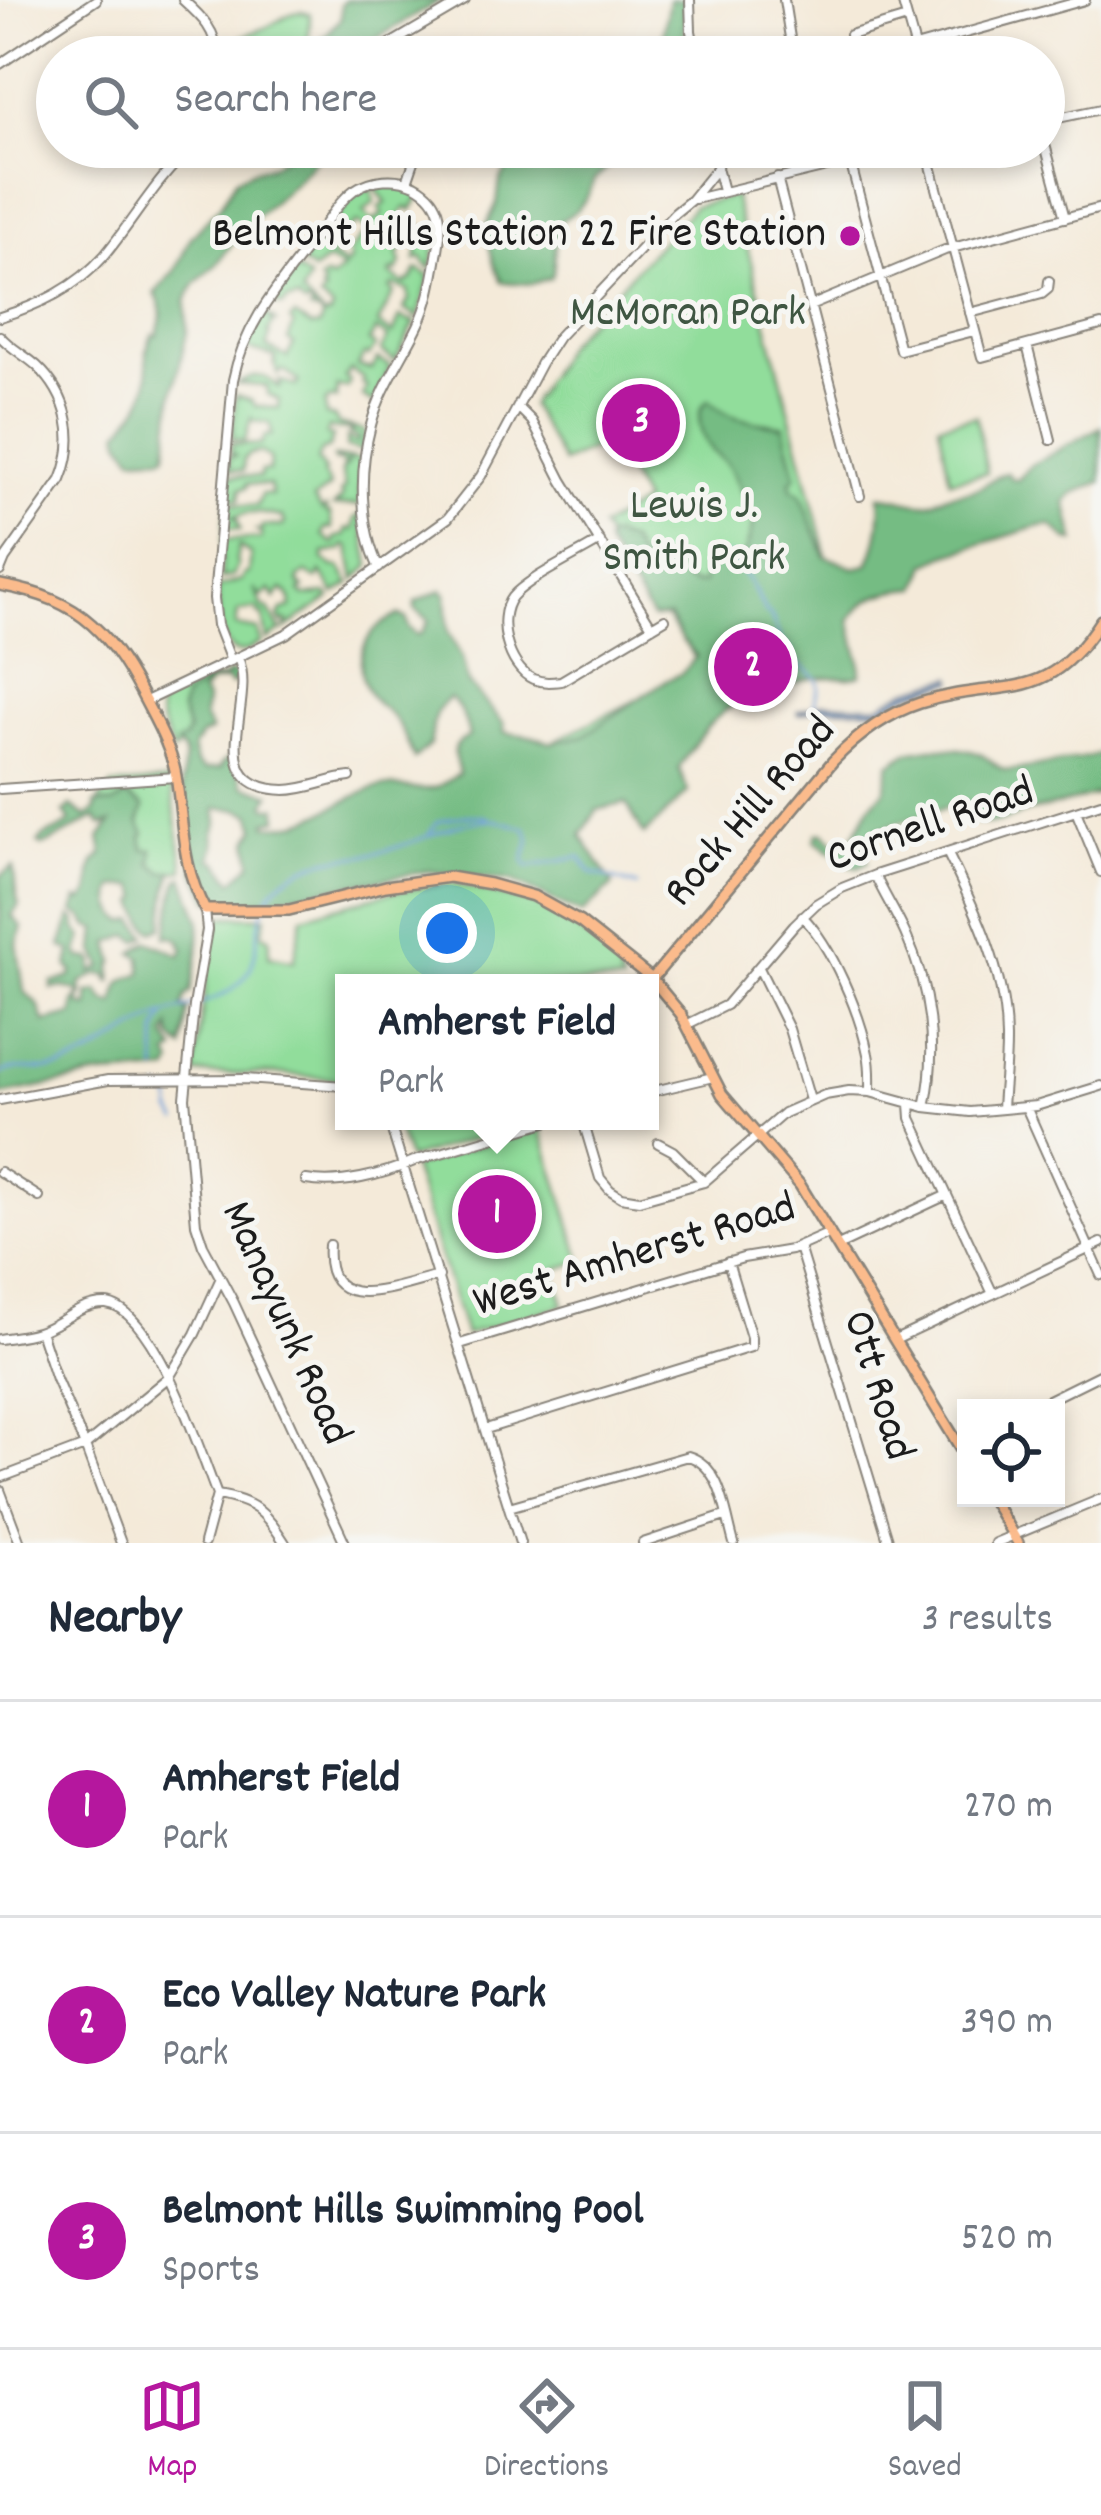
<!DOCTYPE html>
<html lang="en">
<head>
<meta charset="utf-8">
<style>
  body { margin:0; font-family:Dekko,sans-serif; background:#f6f6f7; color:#1f2937 }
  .controls { position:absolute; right:36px; bottom:36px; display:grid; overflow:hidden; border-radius:0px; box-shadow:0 6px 18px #0003 }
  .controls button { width:108px; height:108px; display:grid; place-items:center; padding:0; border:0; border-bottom:3px solid #e0e1e3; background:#fff; color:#1f2937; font:60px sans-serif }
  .you { position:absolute; left:447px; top:933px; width:42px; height:42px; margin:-30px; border:9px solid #fff; border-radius:50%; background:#1a73e8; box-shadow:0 0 0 18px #1a73e833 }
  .badge { display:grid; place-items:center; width:78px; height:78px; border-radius:50%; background:#b5179e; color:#fff; font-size:39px; font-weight:700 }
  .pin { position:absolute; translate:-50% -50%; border:6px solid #fff; box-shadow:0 3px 12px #0006 }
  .popup { position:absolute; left:335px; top:974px; width:324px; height:156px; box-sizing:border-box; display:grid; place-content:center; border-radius:0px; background:#fff; filter:drop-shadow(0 3px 9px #0005); font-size:39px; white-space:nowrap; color:#747a83 }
  .popup b { font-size:45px; color:#1f2937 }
  .popup::after { content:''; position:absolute; left:50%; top:100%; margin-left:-24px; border:24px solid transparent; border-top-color:#fff }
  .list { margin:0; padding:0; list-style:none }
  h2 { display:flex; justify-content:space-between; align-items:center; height:156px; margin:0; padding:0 48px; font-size:51px }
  h2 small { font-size:39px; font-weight:400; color:#747a83 }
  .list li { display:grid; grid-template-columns:78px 1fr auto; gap:36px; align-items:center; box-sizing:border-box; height:216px; padding:0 48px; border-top:3px solid #e0e1e3 }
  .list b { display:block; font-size:45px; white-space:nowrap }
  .list p { margin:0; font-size:39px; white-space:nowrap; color:#747a83 }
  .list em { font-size:39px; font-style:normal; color:#747a83 }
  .icon { flex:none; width:66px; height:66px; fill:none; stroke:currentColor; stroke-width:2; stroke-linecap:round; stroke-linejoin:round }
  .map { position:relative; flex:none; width:1101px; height:1543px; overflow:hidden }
  .search { position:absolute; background:#fff; box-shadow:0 6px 18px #0003; left:36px; right:36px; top:36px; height:132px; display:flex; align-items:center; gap:30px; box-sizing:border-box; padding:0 42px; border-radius:66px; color:#747a83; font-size:45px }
  .sheet { height:804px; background:#fff }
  nav { display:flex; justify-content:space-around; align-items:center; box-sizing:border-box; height:168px; border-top:3px solid #e0e1e3; background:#fff; font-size:33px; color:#747a83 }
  nav a { display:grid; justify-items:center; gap:6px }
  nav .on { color:#b5179e }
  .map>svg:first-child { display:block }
  .green { fill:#91dd9b; stroke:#567c5c; stroke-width:3 }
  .forest { fill:#74bc83; stroke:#486c50; stroke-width:3; fill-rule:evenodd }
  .water { fill:#6c9ed7; stroke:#445d7a; stroke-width:3 }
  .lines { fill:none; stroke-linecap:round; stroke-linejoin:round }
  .stream { stroke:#6c9ed7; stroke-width:3 }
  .minor-casing { stroke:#88837a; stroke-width:12 }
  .major-casing { stroke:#88837a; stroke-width:14 }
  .minor { stroke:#fff; stroke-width:8 }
  .major { stroke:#fbbb8c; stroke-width:9 }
  .poi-dot { fill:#b5179e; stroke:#f6f6f2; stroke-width:4.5 }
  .labels { text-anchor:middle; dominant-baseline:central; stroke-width:10; stroke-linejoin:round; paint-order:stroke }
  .poi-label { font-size:45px; fill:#1c1c1c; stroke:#f6f6f2; text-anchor:end }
  .park-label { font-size:45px; fill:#3f5642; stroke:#f6f6f2 }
  .street-label { font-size:45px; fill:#1c1c1c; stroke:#f6f6f2 }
</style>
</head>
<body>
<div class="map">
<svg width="1101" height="1543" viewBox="0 0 1101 1543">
  <rect width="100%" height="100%" fill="#f6f6f2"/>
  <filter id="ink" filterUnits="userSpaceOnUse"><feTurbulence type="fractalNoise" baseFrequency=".00833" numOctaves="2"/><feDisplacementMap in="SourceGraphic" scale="24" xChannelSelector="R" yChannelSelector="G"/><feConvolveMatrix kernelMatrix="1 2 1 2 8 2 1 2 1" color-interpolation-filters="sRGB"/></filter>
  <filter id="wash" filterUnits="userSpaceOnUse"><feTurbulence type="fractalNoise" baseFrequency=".004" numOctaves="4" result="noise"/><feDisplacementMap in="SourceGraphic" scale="48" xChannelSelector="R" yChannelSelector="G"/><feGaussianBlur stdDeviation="2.7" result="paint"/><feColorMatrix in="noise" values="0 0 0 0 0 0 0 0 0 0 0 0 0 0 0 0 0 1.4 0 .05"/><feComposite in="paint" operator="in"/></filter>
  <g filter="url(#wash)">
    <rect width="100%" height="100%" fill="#f4ead9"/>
    <path class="green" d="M301 12 310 14C311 31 308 42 299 57H222L223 47C236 40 248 34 262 29 277 24 284 13 301 12Z
      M386 184 401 185 421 194 411 211 407 207 396 220 407 229 417 224 437 235 431 269 424 263 422 257 416 260 419 243 400 233 396 239 400 242 397 247 401 250 398 255 401 263 397 272 393 270 390 274 404 284 412 279 417 269 430 276 418 318 404 309 409 299 408 290 393 285 390 289 394 292 378 324 393 334 400 317 415 323 395 361 381 351 388 337 376 330 369 341 376 346 369 356 364 355 358 366 372 369 378 359 390 366 374 403 362 396 367 387 362 383 364 379 351 370 345 378 350 381 347 388 337 387 336 399H329L325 403 326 416 335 418 338 424 365 431 362 451 346 447 347 438 357 443V437L349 434 353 430 328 428 326 435 333 436 329 448 321 451 317 460 325 471 323 473 330 487 314 499 322 511 326 508 327 514H330L332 528 325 529 323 535 331 543H335V538L346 535V529L353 530 355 518 361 514 370 566 355 580 349 547 344 545 342 550 324 553V560L333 567H340L350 584 335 594 321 572 317 579 306 573 299 578V583L304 588 300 591 305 596 327 594 330 598 285 629 288 622 284 620 282 623 279 617 282 610 291 608C293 599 289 594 282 589L275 598 270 590 261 597 254 589 264 609 268 608 281 631 267 640 263 615 258 614V609L238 612 236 626 258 630 261 643C254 646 249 652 241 652 218 654 218 602 218 587L242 580 245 574 249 573 251 555 239 546 236 560 238 565 233 576 221 579 223 536 226 540 261 539 262 534 257 531H261L262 526H283L285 522 282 517C272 515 255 511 244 514 240 515 236 517 231 517L237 519 240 530 224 528V520L228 518 225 517 226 504 257 506 262 494 272 495 269 485 247 484 246 488 240 489 239 500 226 499 228 476 260 477 261 471H269L270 458 261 452 249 454 244 459 243 471 229 470 230 456H237L231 454V444L261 445 265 436 272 435 270 423 254 421 251 418 245 441 232 439 236 395 252 401 255 406 278 408 279 400 268 394 267 386 237 384C255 374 265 372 279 388L281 387 279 381 296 386 299 381 282 370 278 375 274 364 276 357 245 348 262 315 266 314 275 321H271L273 323 268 332 270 335 266 347 287 357 294 344 288 340 294 325 290 321 295 316 312 327 320 326 322 319 320 313 310 310 312 306 308 303 305 305 298 299 287 301 283 306 271 303 297 270 309 279 302 294 324 316 331 314 333 309 320 299 325 293 321 290 324 285 319 281 324 277 332 279 343 269 327 261 313 271 301 263 322 235 325 236 326 230 338 239 330 248 333 252 331 256 346 266 350 261 348 253 362 236 367 239 371 234 357 223 352 226 345 235 330 224 353 196 370 187 375 202 364 212 372 222 383 214 379 208 386 203 374 186Z
      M734 196 824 545 843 656 803 669 783 687 752 690 717 706 550 743 678 679 699 664 662 612 655 614 601 528 643 502 618 454 592 449 563 463 530 405 566 344 694 206Z
      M976 416 987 473 950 480 939 424Z
      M333 458H348L346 467 350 458 360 460V505L334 506 343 497 340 493 345 488 341 471 344 467 340 460 335 462Z
      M204 681V686L185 696 181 711 188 732 185 739 177 743 178 748 173 752C151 700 150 702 204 681Z
      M170 781 184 870 118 878 113 804H96L112 786Z
      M453 883 551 908 616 960 622 983H344V1080L282 1074H194L213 929 218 920 226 916 266 917 262 933 270 938 269 956 294 961 303 916 392 892Z
      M395 1121H530L408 1159Z
      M540 1127 582 1261 554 1270 564 1305 465 1335 412 1167Z"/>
    <path class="forest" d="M346 0H441L345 57H311L322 40 341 18V4Z
      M669 0H685V45L677 57H651L662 40Z
      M299 147H327L295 182 240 232 217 264 196 283 189 294 186 302 187 332 172 399 167 453 164 456 133 457 122 440 120 431C132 415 146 403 148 380 149 361 142 353 153 334L157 335C162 312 165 314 155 293L175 271 191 237 220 206 237 178 254 170 270 166Z
      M506 147H527L540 158 552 162 561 153 563 147H622L615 161 594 180 587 197 576 211 558 223 553 274 551 278 531 284 502 282 494 264 485 229 497 203 500 181 509 166Z
      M708 400C732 423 755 420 784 426L796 476 791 481 792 489 801 495 825 556 854 568 868 565C879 541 882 520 880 496 896 495 911 505 927 503 939 501 933 500 945 496 957 492 970 493 982 486 992 481 995 475 1007 473L1012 479 1018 480 1031 465 1101 427V482L1074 493 1066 502 1075 541 1068 540 1051 525 1040 526 945 555 927 564 918 588C889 590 865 594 850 620L860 661 861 675C844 680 831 676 814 678 805 679 796 683 787 686 725 702 713 714 679 768L688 792 644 835 626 803 597 810 581 835 613 885 582 914 512 881 428 871 239 904 210 900 195 871 182 785 184 753 177 743 185 739 188 732 181 711 185 696 203 686 208 679H223L229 673 238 675V680L232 685 226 680 211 683 202 692 206 700 204 717 211 731 201 736 193 748 196 764 204 770 221 768V764L231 756 244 786 271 794 265 804 268 807H277L278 819 267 821V825C305 831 340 799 376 788 394 782 417 793 434 788 442 785 452 778 459 774 458 764 449 751 459 743 462 740 466 739 469 736 466 722 461 706 449 698 430 713 435 724 430 745L414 759C408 744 402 727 391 715 384 707 376 705 370 695 350 661 364 629 399 615L406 618 409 628 417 635 422 633 429 620 415 609V602L442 590 446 594 448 631 462 658 468 683 504 724V732C519 736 538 735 550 743L583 736 665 681 682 673 697 656 680 637 669 617 652 618 606 545V539L613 536 630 542 639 559 675 566C682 578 688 587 703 583V570C720 555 729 561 745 553L754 522 752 516C745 499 737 479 727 464 726 463 714 452 712 451 701 437 692 412 708 400ZM216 808 238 809 251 814 256 828 249 841 252 863 233 881 219 863 212 859 215 846 214 833 218 822Z
      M931 748C947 748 965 748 980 754 989 758 996 767 1005 770 1011 772 1092 757 1101 753V793C1078 801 1056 806 1032 811 1011 816 997 828 974 822L967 801 877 829 866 836 864 841 868 862 858 867 850 865 815 840 818 833H824L838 846 847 848 871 805 885 790 890 764 908 752Z
      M126 796 144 807 139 822 145 834 142 837 144 849 153 850 152 864 163 872 173 871 168 888 163 927 153 931C144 924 140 912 136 903L140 897 135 886 115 887C108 901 114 915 126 922L135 920 147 936 138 941 130 935 110 943 115 962 112 966V981H109V976C100 971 88 978 81 984L82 992 79 1005 89 1007 88 993 98 991 105 1001 114 1004C121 979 117 982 142 973L141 957 133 953 149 941 181 955 184 948 181 945V941L173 936 166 937C172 919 171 896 179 879L184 877 200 920 199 947 191 992 186 996 182 1009 188 1010 183 1048 172 1038 170 1027 166 1036 175 1051 169 1055 173 1065 169 1072 100 1076 0 1095V876L13 867C16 881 14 892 19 905L12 916 22 927 17 944 24 991 38 1004 44 1022 73 1015 74 1002 79 996 78 991 64 987 52 989V983L71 977 73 971 68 967 71 951 61 946 71 917 76 920V929L83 937 78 952 81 958 91 959 94 962 92 972 103 967 95 951 97 929 89 927 84 918 74 912 78 899 82 901C96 891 87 879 93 865 95 860 100 858 103 854L100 838 111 823 101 825 96 818C78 825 63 837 43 846L38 843C45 831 62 833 70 821L64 813 71 806 86 817 95 811 96 804H113Z"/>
    <path class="water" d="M953 677 954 681 908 694 880 710 820 707 799 714 798 711 824 703 878 706 907 690Z"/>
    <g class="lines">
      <path class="stream" d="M728 554 750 582 765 611 771 616 780 639 791 651 790 659C799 664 810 672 817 679L819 687 814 705
        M428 836 437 822C453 818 473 812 488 818
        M157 1071V1031L165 1015
        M0 1074C17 1063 39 1074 62 1067 95 1057 121 1036 151 1020 172 1009 198 1007 220 996 271 971 247 937 269 896 278 880 298 870 313 864 334 856 355 858 376 853 409 846 459 820 490 820 502 820 514 826 526 828L530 839 524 861 528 867 580 857 592 873 637 886
        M161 1089 162 1094 171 1097 172 1111 178 1121"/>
    </g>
  </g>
  <g filter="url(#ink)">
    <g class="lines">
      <defs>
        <path id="minor" d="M183 0C202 17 217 31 217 57
          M690 0 691 31 696 57
          M784 0 793 57
          M902 0 918 57
          M850 35 907 18
          M915 47 1085 0
          M368 57 465 0
          M0 64 96 0
          M1044 121 1101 109
          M1044 141 1065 218
          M719 147 717 168 723 191
          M814 147 819 168
          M926 147 982 357 1101 325
          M850 161 900 350 974 331
          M777 178 860 496
          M407 182 419 147
          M695 199 909 147
          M810 306 945 250 1101 208
          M970 313 1042 294 1048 289 1049 281
          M0 317C39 305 76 288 104 256 134 220 156 179 192 147
          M0 336C10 348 25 355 37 366 69 396 78 439 61 480L5 559 0 571
          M1027 345 1051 440
          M518 407 532 421 562 480 652 627
          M600 541C578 555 527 579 512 597 495 619 508 668 533 679 543 683 552 682 561 681L665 619
          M238 658C258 702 199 788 285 790 307 790 328 779 350 777
          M231 661 217 625 214 598 233 380C244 324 280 284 314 239 326 223 338 202 354 190 372 178 396 176 415 185 446 201 442 227 437 256 433 280 429 304 418 326 402 359 380 389 371 425 359 470 359 525 379 568
          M146 701 286 634 448 518 481 476 541 363 558 337 675 213 691 200 717 168
          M0 789 176 777
          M1076 811 1101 872
          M947 852C976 911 1007 975 1006 1042 1006 1065 1003 1087 1002 1109
          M875 875C884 895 896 913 905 933 930 988 938 1049 925 1107
          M205 910 207 930 194 1006 185 1098 196 1224 203 1245 234 1303 345 1543
          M802 916C832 946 860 1013 868 1054 871 1067 870 1079 870 1092
          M759 968 789 1029 810 1100
          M688 1024 726 1005 794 925 816 904 842 888 875 875 1101 803
          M650 1092 713 1077
          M0 1100 108 1080 245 1079 344 1086
          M910 1104 911 1118 993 1294
          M1026 1107 1101 1275
          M389 1121 520 1543
          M583 1121 600 1178 610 1190 621 1197 639 1200 704 1182 784 1113 825 1095 849 1091 870 1092 925 1107 970 1112 1036 1106 1101 1086
          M658 1143 673 1151 704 1182
          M0 1172 39 1197
          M306 1180C340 1186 383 1175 414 1161L549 1121
          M329 1245C323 1319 396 1286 439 1276
          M838 1246 947 1195
          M799 1247 889 1543
          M40 1331 56 1379 85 1446 121 1543
          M0 1339C12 1337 25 1336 37 1332 61 1325 80 1303 106 1304 154 1308 201 1454 217 1495 255 1501 264 1511 285 1543
          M895 1340 1101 1243
          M460 1344 743 1258 791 1250 830 1233
          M1032 1408 1101 1374
          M486 1429 751 1347V1337L728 1262
          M0 1478 85 1446 170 1376 195 1334 220 1280
          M0 1490 20 1543
          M509 1507 688 1456C722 1466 725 1513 734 1543
          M204 1543 217 1495
          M643 1543 725 1516
          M995 1543 1101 1499"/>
        <path id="major" d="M0 585C84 600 111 634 149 708 160 729 172 752 176 776 184 825 181 864 205 910H289L386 886 449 877 490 884 533 896 580 922 652 979 681 1014 722 1094 800 1185 966 1457
          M652 979 833 761C857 736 886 714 920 703 1004 676 1043 710 1101 620
          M991 1498 1018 1543"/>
      </defs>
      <use href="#minor" class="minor-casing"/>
      <use href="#major" class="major-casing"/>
      <use href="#minor" class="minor"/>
      <use href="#major" class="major"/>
    </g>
  </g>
  <circle class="poi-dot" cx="850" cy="236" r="12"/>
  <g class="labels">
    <g class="poi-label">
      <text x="826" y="236">Belmont Hills Station 22 Fire Station</text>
    </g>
    <g class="park-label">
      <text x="688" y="315">McMoran Park</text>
      <text x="694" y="508">Lewis J.<tspan x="694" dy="52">Smith Park</tspan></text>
    </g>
    <g class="street-label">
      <text transform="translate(752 813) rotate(-49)">Rock Hill Road</text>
      <text transform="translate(931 827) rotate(-19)">Cornell Road</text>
      <text transform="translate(635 1257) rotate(-17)">West Amherst Road</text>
      <text transform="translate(284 1324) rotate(66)">Manayunk Road</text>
      <text transform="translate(876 1386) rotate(73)">Ott Road</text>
    </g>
  </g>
</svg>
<div class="controls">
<button><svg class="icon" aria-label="locate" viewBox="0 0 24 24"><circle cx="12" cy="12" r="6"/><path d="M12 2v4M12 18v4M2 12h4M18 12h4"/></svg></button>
</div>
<div class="you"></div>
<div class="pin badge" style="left:497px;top:1214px">1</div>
<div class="popup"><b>Amherst Field</b>Park</div>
<div class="pin badge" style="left:753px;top:667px">2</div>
<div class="pin badge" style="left:641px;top:423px">3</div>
<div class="search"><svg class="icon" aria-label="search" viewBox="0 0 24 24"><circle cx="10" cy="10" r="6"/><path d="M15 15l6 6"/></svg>Search here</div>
</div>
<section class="sheet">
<h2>Nearby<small>3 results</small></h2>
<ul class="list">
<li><span class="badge">1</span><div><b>Amherst Field</b><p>Park</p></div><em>270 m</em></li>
<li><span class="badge">2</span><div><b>Eco Valley Nature Park</b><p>Park</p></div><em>390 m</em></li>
<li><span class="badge">3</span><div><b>Belmont Hills Swimming Pool</b><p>Sports</p></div><em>520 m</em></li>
</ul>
</section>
<nav>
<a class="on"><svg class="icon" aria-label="map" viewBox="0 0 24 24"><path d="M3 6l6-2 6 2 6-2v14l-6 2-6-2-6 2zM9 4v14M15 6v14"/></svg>Map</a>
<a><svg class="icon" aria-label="directions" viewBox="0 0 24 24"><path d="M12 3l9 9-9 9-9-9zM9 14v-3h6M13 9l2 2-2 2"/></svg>Directions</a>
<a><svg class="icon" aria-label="saved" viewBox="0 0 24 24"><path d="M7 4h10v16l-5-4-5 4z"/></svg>Saved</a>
</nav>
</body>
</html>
